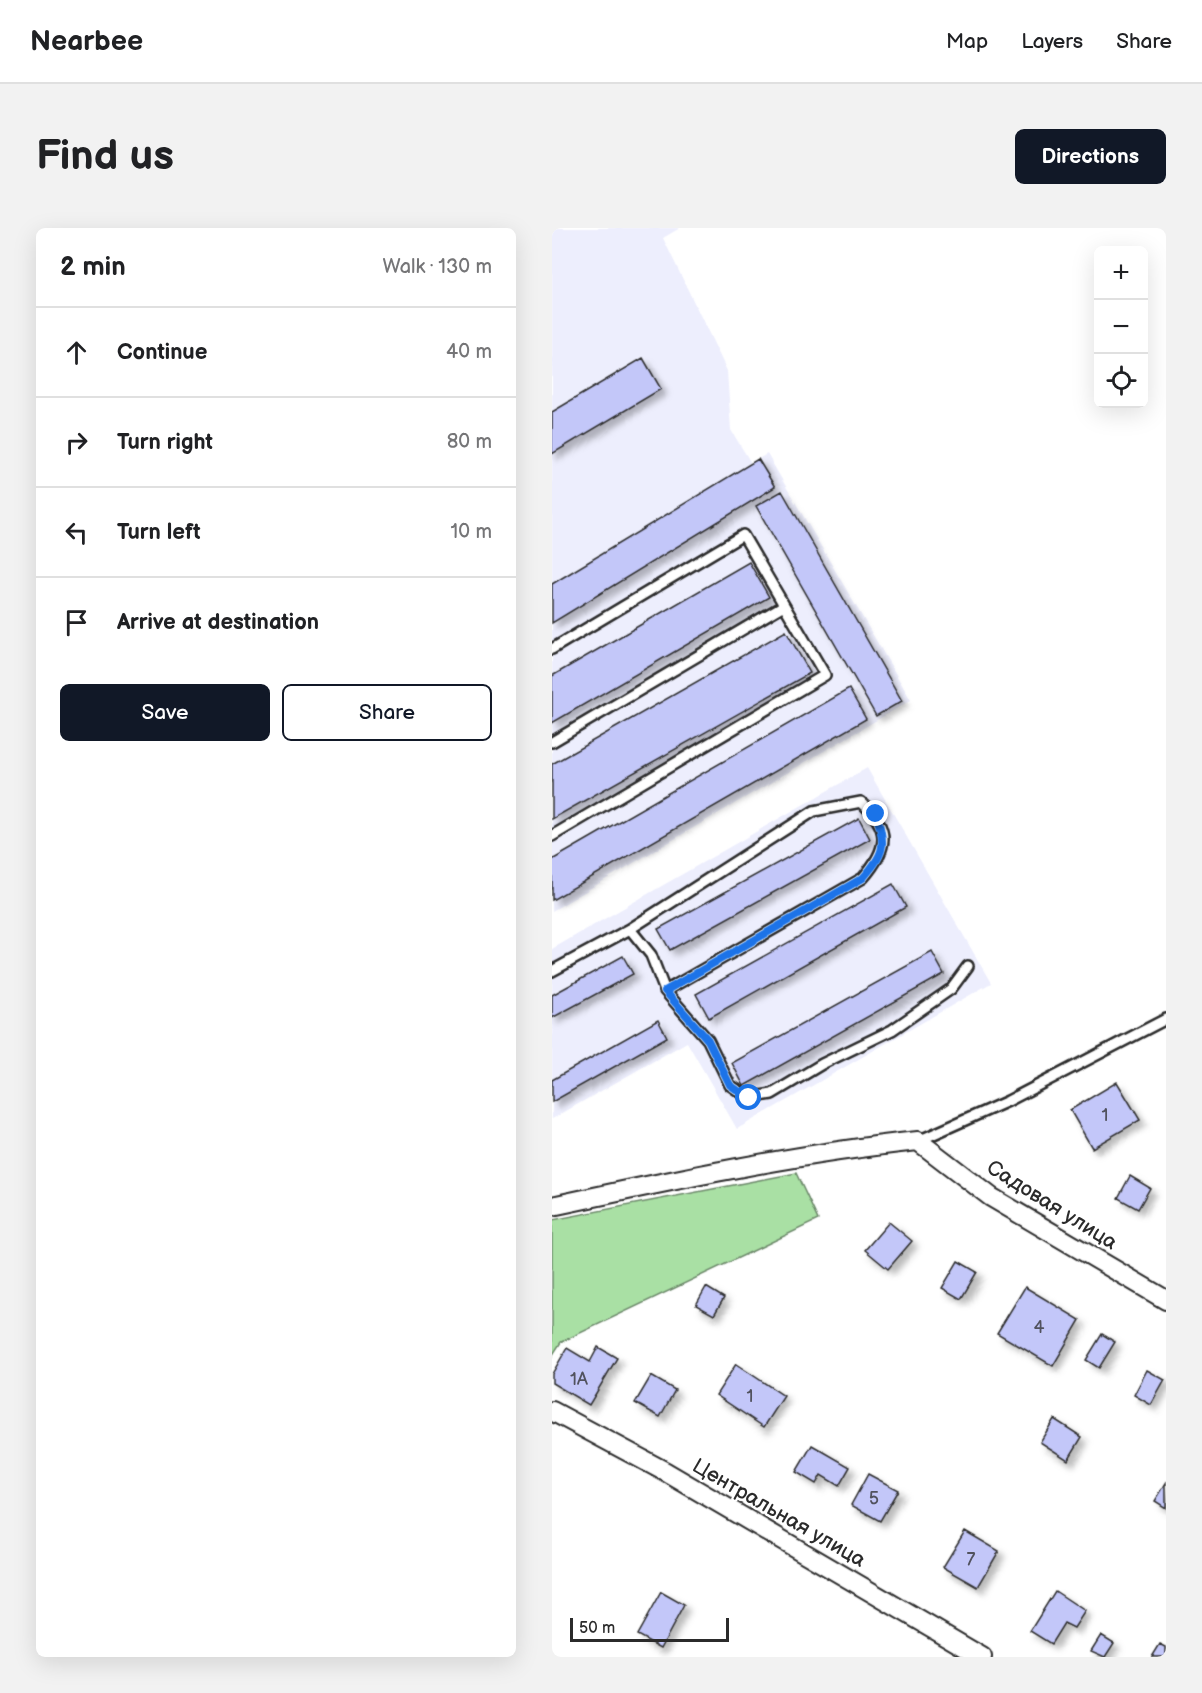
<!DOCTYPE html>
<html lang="en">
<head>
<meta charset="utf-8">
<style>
  body { margin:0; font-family:"Balsamiq Sans",sans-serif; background:#f2f2f2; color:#202124 }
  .controls { position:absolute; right:18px; top:18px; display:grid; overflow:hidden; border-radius:9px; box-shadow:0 6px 24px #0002 }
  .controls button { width:54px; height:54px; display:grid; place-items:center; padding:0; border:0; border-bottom:2px solid #e0e0e0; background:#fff; color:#202124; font:30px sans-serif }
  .scale { position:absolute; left:18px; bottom:15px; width:159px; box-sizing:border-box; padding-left:6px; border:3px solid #2b2b2b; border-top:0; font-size:16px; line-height:21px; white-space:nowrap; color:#2b2b2b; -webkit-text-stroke:4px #fff; paint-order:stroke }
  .stop { position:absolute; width:18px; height:18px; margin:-14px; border:4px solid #1a73e8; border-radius:50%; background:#fff }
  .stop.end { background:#1a73e8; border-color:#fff; box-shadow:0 2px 6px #0008 }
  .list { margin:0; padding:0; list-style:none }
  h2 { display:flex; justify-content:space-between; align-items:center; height:78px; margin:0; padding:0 24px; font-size:26px }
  h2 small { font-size:20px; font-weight:400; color:#757577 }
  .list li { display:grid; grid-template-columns:39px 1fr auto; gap:18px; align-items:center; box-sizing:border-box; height:90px; padding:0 24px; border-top:2px solid #e0e0e0 }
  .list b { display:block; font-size:22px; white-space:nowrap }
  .list em { font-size:20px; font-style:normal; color:#757577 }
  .actions { display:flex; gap:12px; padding:18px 24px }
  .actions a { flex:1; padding:14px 0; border:2px solid #111827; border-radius:9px; text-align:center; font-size:21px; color:#111827 }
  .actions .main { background:#111827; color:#fff }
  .icon { flex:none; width:33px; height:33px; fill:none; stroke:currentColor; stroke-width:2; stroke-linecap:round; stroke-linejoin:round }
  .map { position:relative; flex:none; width:614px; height:1429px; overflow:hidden; border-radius:9px }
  header { display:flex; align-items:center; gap:36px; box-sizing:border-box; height:84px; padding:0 30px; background:#fff; border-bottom:2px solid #e0e0e0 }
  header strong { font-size:28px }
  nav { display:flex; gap:33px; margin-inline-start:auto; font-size:21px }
  .intro { display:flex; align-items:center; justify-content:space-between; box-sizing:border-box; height:144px; padding:0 36px }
  h1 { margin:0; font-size:42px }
  .button { padding:15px 27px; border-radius:9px; background:#111827; color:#fff; font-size:21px; font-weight:700 }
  main { display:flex; gap:36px; padding:0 36px }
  aside { flex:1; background:#fff; border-radius:9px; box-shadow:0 6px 24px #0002 }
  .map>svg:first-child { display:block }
  .built { fill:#edeefd }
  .green { fill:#a9e0a4; stroke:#6a8668; stroke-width:1.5 }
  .building { fill:#c3c7f9; stroke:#2b2b2b; stroke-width:1.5; filter:url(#shadow) }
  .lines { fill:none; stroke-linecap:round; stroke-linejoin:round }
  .lane-casing { stroke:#2b2b2b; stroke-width:14 }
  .street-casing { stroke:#2b2b2b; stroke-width:22 }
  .lane { stroke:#fff; stroke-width:9 }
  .street { stroke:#fff; stroke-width:18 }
  .route { stroke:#1a73e8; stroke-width:8 }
  .labels { text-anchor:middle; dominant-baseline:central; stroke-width:4.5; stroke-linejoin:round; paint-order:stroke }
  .number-label { font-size:18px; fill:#51525e }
  .street-label { font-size:21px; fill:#2b2b2b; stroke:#fff }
</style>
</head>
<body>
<header>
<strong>Nearbee</strong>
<nav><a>Map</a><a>Layers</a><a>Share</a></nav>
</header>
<div class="intro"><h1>Find us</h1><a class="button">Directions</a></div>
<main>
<aside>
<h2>2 min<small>Walk · 130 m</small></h2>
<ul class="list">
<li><svg class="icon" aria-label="ahead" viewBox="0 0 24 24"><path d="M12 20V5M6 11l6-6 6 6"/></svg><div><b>Continue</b></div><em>40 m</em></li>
<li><svg class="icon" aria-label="right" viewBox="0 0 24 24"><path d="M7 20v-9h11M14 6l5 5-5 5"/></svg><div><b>Turn right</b></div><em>80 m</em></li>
<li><svg class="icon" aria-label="left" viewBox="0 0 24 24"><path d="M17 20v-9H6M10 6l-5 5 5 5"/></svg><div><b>Turn left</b></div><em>10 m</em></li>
<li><svg class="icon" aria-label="arrive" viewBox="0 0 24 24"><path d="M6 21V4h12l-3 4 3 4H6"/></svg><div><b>Arrive at destination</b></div></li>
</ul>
<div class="actions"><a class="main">Save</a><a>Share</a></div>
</aside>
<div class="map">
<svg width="614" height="1429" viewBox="0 0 614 1429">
  <defs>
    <filter id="shadow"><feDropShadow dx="5.5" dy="5.5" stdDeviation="3" flood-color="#0004"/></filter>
  </defs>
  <rect width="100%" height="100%" fill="#fff"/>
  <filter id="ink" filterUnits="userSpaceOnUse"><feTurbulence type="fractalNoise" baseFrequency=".0167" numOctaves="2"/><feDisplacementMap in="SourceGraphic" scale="12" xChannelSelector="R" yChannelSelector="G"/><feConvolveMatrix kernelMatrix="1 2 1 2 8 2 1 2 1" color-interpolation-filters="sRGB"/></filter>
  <g filter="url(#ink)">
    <path class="built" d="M0 0H128L111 10 175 143 179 202 199 235 215 226 359 472 0 683Z
      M315 540 439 755 185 901 135 814 0 891V721Z"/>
    <path class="green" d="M244 945 266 992 9 1114 0 1128V992Z"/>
    <path class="building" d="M91 130 109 161 0 226V184Z
      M206 231 223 259 0 395V356Z
      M230 263 350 473 324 488 204 278Z
      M197 334 217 369 0 495V448Z
      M234 403 258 445 0 591V536Z
      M297 461 314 491 0 672V632Z
      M307 590 318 611 118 722 106 701Z
      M341 656 354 679 157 790 144 766Z
      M380 724 392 746 192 858 180 835Z
      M71 728 81 746 0 790V767Z
      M106 792 115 809 0 874V852Z
      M565 854 588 892 540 920 518 882Z
      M578 948 598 960 586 981 566 970Z
      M337 994 360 1013 336 1041 313 1022Z
      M406 1033 425 1044 409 1071 390 1060Z
      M154 1059 172 1070 162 1087 144 1077Z
      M473 1059 528 1092 501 1138 445 1105Z
      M550 1106 563 1114 547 1140 534 1132Z
      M46 1119 65 1130 37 1177 0 1155V1146L15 1120 38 1134Z
      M184 1136 232 1168 212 1199 164 1167Z
      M595 1142 613 1152 599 1177 582 1167Z
      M99 1148 123 1162 108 1189 83 1175Z
      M502 1191 530 1209 516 1232 488 1214Z
      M260 1217 298 1239 287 1258 269 1247 264 1256 244 1244Z
      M316 1246 346 1262 328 1293 299 1277Z
      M614 1255V1280L603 1273Z
      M413 1303 447 1323 426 1359 391 1339Z
      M503 1363 533 1383 522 1400 512 1395 499 1416 478 1403Z
      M109 1364 132 1377 109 1420 85 1407Z
      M549 1407 562 1415 553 1429 539 1423Z
      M608 1416 614 1419V1429H600Z"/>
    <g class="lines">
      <defs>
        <path id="lane" d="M0 421 191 307 273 447 0 608
          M0 514 232 377
          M78 701 99 727 113 763 156 812 178 857 197 870 220 866 270 836 340 802 399 761 416 738
          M0 743 78 701 262 583 309 574C340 601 336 621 311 650L113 763
          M366 913 456 873 614 791"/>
        <path id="street" d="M0 978C121 952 242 926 366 913L439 969 614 1072
          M0 1183 114 1244 430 1429"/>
      </defs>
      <use href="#lane" class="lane-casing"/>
      <use href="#street" class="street-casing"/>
      <use href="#lane" class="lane"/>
      <use href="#street" class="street"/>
    </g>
  </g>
  <g class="lines" filter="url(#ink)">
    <path class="route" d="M197 870 178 857 156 812 113 763 311 650C332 626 335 618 324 586"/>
  </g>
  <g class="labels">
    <g class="number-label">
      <text x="553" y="887">1</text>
      <text x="487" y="1099">4</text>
      <text x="27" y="1151">1А</text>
      <text x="198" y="1168">1</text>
      <text x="322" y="1270">5</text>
      <text x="419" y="1331">7</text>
    </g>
    <g class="street-label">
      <text transform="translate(500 977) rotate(32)">Садовая улица</text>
      <text transform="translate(227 1285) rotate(30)">Центральная улица</text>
    </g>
  </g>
</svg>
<div class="controls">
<button>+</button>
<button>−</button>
<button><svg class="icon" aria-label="locate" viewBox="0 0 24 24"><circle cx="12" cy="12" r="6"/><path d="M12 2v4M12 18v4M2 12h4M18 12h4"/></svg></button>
</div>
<div class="scale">50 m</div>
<div class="stop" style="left:197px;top:870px"></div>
<div class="stop end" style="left:324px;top:586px"></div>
</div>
</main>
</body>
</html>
